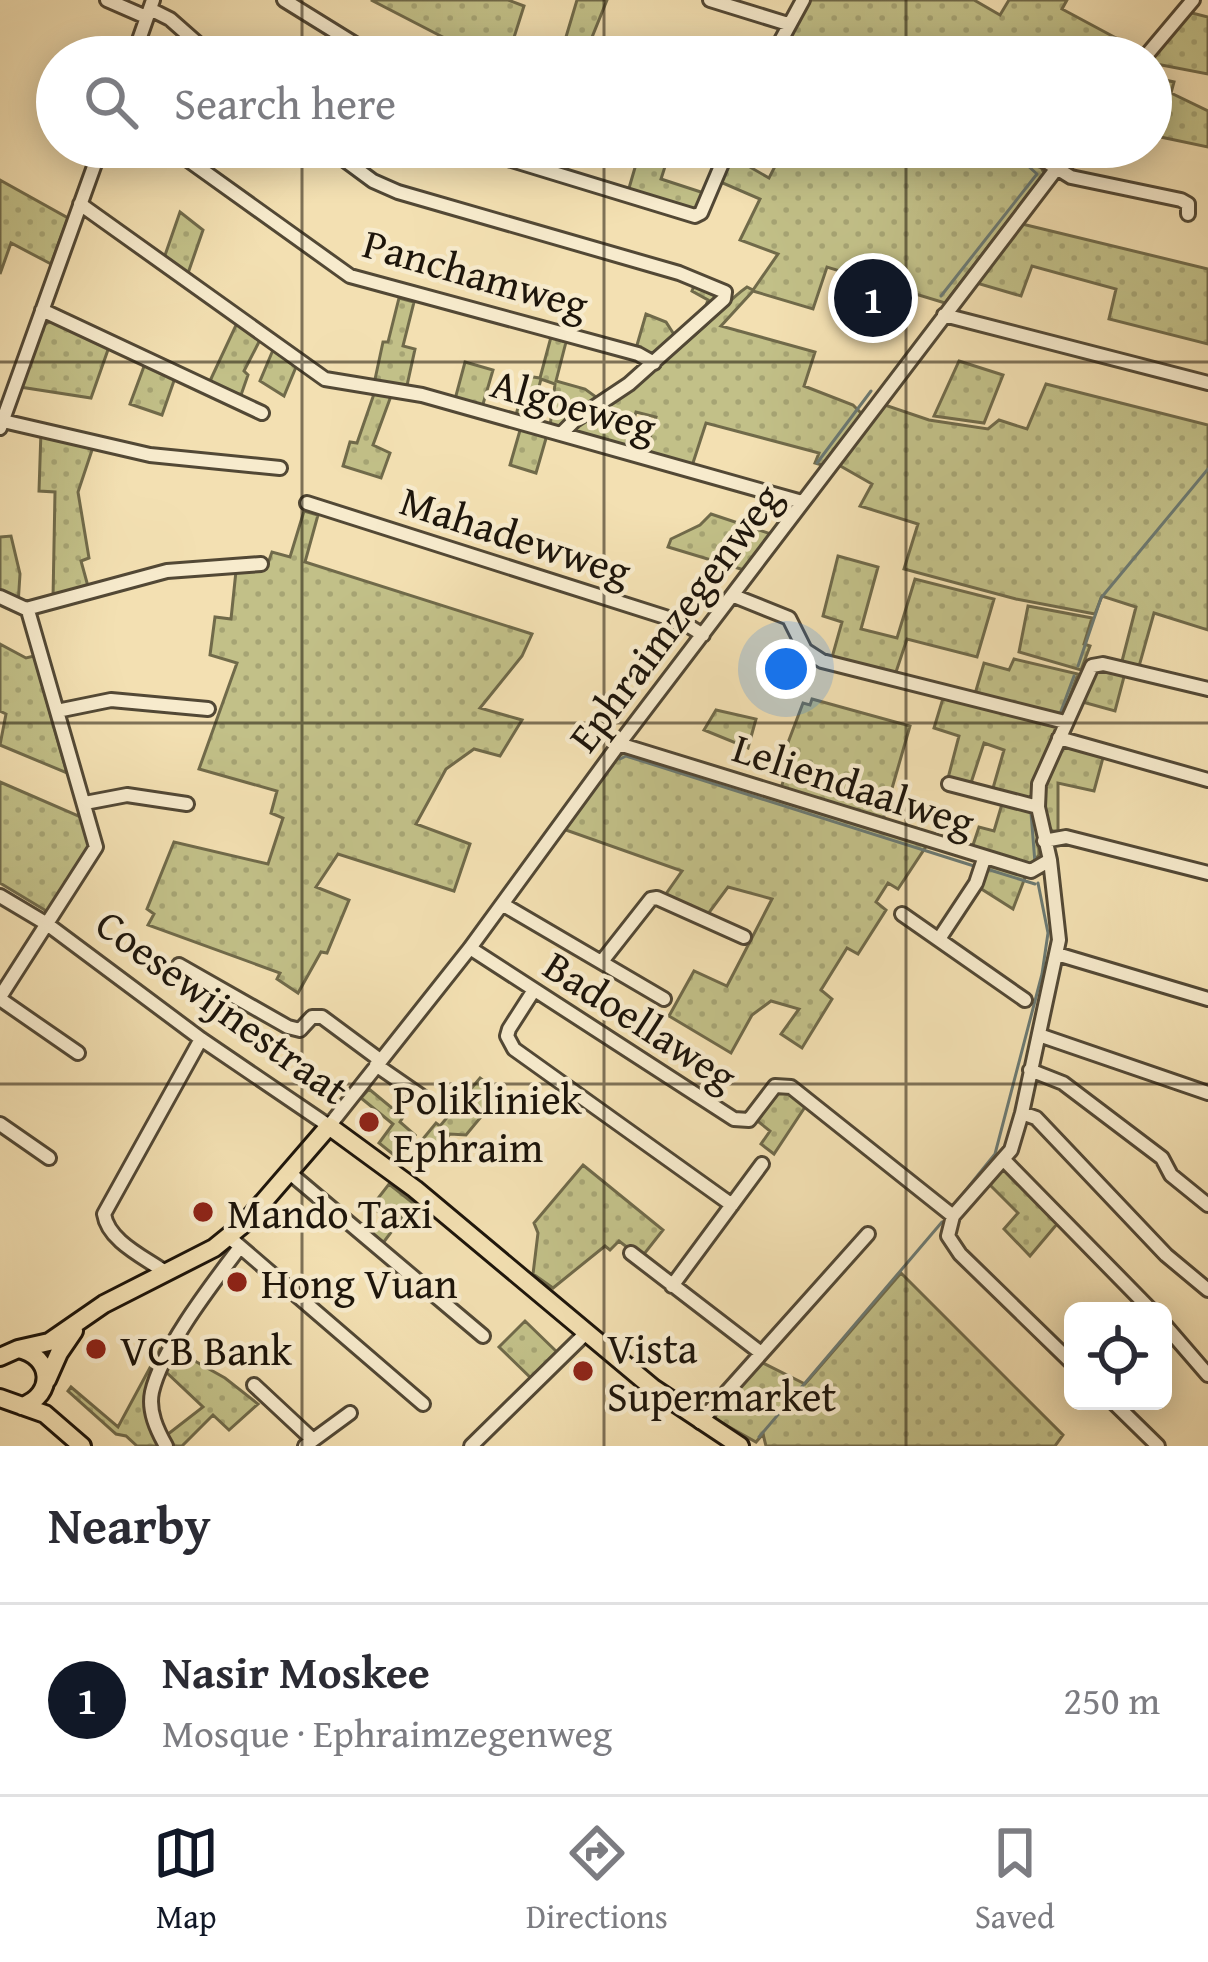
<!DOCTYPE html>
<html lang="en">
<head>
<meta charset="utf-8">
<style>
  body { margin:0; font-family:"Gentium Book Plus",serif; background:#f2f2f3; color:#2b2b33 }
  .controls { position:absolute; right:36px; bottom:36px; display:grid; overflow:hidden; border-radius:18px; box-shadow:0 6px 30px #0003 }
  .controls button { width:108px; height:108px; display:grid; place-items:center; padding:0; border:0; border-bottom:3px solid #e1e1e2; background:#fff; color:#2b2b33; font:60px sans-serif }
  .you { position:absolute; left:786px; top:669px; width:42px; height:42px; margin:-30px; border:9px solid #fff; border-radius:50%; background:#1a73e8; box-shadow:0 0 0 18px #1a73e833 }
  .badge { display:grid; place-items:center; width:78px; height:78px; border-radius:50%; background:#111827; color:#fff; font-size:39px; font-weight:700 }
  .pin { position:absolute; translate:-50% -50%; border:6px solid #fff; box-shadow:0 3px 12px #0006 }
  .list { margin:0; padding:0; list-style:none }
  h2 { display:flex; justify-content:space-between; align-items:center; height:156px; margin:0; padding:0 48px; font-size:51px }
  h2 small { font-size:39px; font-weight:400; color:#7c7c81 }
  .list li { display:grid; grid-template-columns:78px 1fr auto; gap:36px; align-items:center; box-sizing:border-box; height:192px; padding:0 48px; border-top:3px solid #e1e1e2 }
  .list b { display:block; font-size:45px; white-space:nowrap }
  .list p { margin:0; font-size:39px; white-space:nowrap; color:#7c7c81 }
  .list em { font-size:39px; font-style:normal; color:#7c7c81 }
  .icon { flex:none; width:66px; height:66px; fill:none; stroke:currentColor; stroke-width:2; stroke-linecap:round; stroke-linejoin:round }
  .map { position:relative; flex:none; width:1208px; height:1446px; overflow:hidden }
  .search { position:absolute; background:#fff; box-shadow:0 6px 30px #0003; left:36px; right:36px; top:36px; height:132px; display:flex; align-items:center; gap:30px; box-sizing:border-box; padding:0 42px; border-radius:66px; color:#7c7c81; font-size:45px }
  .sheet { height:348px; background:#fff }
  nav { display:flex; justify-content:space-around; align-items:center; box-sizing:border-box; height:168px; border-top:3px solid #e1e1e2; background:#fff; font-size:33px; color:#7c7c81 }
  nav a { display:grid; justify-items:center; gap:6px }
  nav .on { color:#111827 }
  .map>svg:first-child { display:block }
  .grass { fill:url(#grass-dots); stroke:#706a4a; stroke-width:3 }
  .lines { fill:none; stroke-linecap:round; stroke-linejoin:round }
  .stream { stroke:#6b7972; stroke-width:3 }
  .minor-casing { stroke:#524835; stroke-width:18 }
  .major-casing { stroke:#1d150b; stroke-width:22 }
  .minor { stroke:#f7ebcd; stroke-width:12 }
  .major { stroke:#f3e0b2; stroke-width:16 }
  .grid { fill:none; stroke:#1d150b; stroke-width:3; stroke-opacity:0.55 }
  .poi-dot { fill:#8f2418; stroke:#f7ebcd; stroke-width:4.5 }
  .labels { text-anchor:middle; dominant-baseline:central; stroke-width:9; stroke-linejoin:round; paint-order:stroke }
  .street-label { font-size:42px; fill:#1d150b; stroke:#f7ebcd }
  .poi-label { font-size:42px; fill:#1d150b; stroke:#f7ebcd; text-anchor:start }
</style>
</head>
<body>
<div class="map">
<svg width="1208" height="1446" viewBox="0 0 1208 1446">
  <defs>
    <pattern id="grass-dots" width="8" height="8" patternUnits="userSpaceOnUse" patternTransform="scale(3)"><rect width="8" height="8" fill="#c2c088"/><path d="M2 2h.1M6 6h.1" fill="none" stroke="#a6a474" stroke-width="1.8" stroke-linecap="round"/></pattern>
  </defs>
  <rect width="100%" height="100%" fill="#f3e0b2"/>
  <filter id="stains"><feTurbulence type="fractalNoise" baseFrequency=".00167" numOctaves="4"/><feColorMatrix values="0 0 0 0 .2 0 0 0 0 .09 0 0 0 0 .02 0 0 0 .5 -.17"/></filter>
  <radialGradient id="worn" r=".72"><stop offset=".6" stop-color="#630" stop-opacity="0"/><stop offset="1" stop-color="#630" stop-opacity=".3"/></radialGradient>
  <path class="grass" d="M371 0H508L524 6 511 47 488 40 482 57H457L460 46Z
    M577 0H607L584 57H560Z
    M808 0H974L1000 15 1009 0H1067L1062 9 1142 52 1138 57H885L857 47 853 57H775Z
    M1188 12 1208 17V74L1151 63V57Z
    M1151 77 1174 82 1171 93 1208 111V147L1151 135Z
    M641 147 671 148 661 179 704 193 701 204 689 211 627 195Z
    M785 147H987L1039 163 1044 173 945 303 827 267 813 309 753 291 721 326 815 352 804 386 853 405 862 414 822 465 815 463 819 453 706 423 691 469 646 452 656 417 636 412 624 451 572 432 576 425C621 399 659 366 698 332 716 317 728 300 747 287L753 290 778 254 740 240 760 199 718 181 729 155 769 178Z
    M0 180 68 218 51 264 11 243 0 274Z
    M180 212 203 230 186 279 163 261Z
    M1018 223 1208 269V344L1109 319 1116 289 1032 266 1021 296 973 282Z
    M694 286 719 298 652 360 635 352 646 314 666 322 675 336 704 311 708 300 692 291Z
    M399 298 414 302 403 346 415 349 406 390 374 384 383 342H388Z
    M53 320 110 344 91 398 20 387 44 325Z
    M237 323 260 340 244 371 248 375 241 395 209 383Z
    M551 337 566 342 556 381 585 389 603 402 556 429 550 427 555 384 541 379 530 422 515 419 526 376 540 378Z
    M273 350 296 367 284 396 260 381Z
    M146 361 176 375 162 415 130 404Z
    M959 361 1003 375 984 423 934 416Z
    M465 362 493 370 481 411 454 403Z
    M1046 384 1208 425V630L1154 613 1138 670 1121 665 1136 607 1102 596 1095 614 1016 599 904 569 918 524 860 506 872 484 837 464 882 404 929 420 988 429 999 420 1027 429Z
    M375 391 391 396 373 445 390 453 381 478 343 466 350 442 357 443Z
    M521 427 547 435 536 473 510 465Z
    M41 431 94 444 78 492 89 558 81 561 89 590 53 599 55 492 39 491Z
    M304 511 318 515 305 562 532 634 522 656 480 708 522 720 500 756 474 749 446 769 416 824 470 844 454 891 338 854 316 887 349 900 327 953 321 952 298 993 277 979 280 973 148 925 154 914 147 909 174 842 268 864 283 818 271 813 277 791 199 769 237 663 210 655 215 617 231 619 236 571 266 569 272 552 290 557Z
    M711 514 771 534 744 570 668 547 671 539 700 525Z
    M11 536 20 574 18 605 0 598V537Z
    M838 556 878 567 861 629 897 638 915 579 994 599 977 657 907 639 895 675 831 661 842 622 823 616Z
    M1028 606 1092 618 1084 644 1090 646 1081 670 1019 652Z
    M0 644 26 658 34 656 67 773 0 745 6 714 0 711Z
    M1014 659 1078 674 1064 712 1057 715 975 694 984 663 1009 670Z
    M1098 669 1125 673 1115 711 1079 701Z
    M944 695 1056 724 1059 733 1034 802 991 795 1004 750 984 743 969 789 947 782 959 736 934 728Z
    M812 699 910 726 882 823 780 791 789 764 781 761 803 703 810 705Z
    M716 710 756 719 748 748 704 730Z
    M1062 745 1104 754 1094 791 1058 783V831H1052C1031 804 1049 773 1062 745Z
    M627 751 927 845 898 889 888 883 876 902 886 910 858 954 847 948 821 990 832 999 802 1048 781 1034 799 1009 771 1001 752 1015 731 1053 669 1016 694 971 727 986 772 899 728 887 705 918 661 901 682 871 563 829 614 759Z
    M0 782 81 817 90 846 48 912 0 883Z
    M1002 804 1032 809 1038 820 1039 855 1030 866 972 848 979 827 994 831Z
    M988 865 1026 875 1013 909 980 888Z
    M480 1078 500 1094 466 1135 450 1134 435 1151 422 1140 436 1123 440 1126Z
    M369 1089 403 1117 400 1122 415 1135 394 1155 379 1143 393 1124 361 1098Z
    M779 1090H786L807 1104 774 1154 761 1144 770 1131 755 1119Z
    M583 1165 663 1230 641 1258 619 1241 610 1250 605 1246 553 1288 533 1274 538 1233 534 1223Z
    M1005 1167 1057 1224 1030 1256 1004 1229 1018 1213 990 1185Z
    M389 1184 413 1203 380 1247 369 1237 385 1218 372 1206Z
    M901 1273 1063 1435 1055 1446H766L763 1434 756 1442 715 1419V1412L759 1361 805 1384Z
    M525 1321 558 1353 533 1380 499 1347Z
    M160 1349 167 1353 146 1409 159 1446H137L126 1436 116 1434 68 1391 71 1387 118 1427Z
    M177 1351 225 1378 258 1404 229 1430 213 1415 182 1446H167L163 1438 203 1407 165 1371Z"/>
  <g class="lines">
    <path class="stream" d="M941 296 1037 174 1027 165 969 147
      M817 463 871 391
      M1078 666 1101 598 1208 469
      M1060 714 1074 676
      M1045 757 1052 736
      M620 759 626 756 974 866
      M1031 813 1035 863
      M990 870 1035 884
      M953 1206 995 1154 1042 974 1048 933 1038 883
      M759 1437 942 1222"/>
    <defs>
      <path id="minor" d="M107 0 146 17
        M284 0 376 57
        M710 0 788 24
        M150 9 170 19 213 57
        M487 45 525 57
        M133 57 153 0
        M772 57 803 0
        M1145 57 1193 0
        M170 147 350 276 638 354 654 363
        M327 147 373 181 398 192 679 273 725 292 724 299 629 384 575 420 562 433
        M469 147 695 216 701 213 729 147
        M999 147 1045 161 1071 177 1181 200 1188 204V214
        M80 204 325 379 422 395 802 502
        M42 310 262 413
        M944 315 1208 383
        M3 421 150 455 280 468
        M0 428 101 147
        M307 503 684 623 703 635
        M734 596 789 618 805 650 822 661 1065 722
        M0 597 26 609 167 571 261 564
        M57 711 111 700 208 709
        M1059 738 1208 780
        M619 744 1031 871 1050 860 1038 807 1039 784 1092 666 1103 664 1208 689
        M949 784 1038 807
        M85 803 127 795 187 804
        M1044 841 1066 837 1208 873
        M0 896 47 924 201 1039 329 1126 470 948 619 744 1073 147
        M502 904 664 999
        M902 914 1025 1000
        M939 939 976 883 984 859
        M470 948 734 1119 749 1120 775 1086 791 1087 953 1216 948 1236 960 1254 1073 1364
        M1057 954 1208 999
        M603 960 651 899 657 898 744 937
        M179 965 288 1027 300 1030 312 1017H322L380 1060
        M534 990 509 1029 507 1036 514 1049 732 1205
        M0 997 96 847 29 614
        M0 999 78 1053
        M1039 1035 1208 1093
        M376 1065 431 1103
        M1030 1070 1063 1083 1162 1158 1171 1175 1208 1205
        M1022 1113 1036 1118 1166 1255 1208 1290
        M0 1124 49 1158
        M1004 1160 1152 1311
        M291 1174 483 1336
        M953 1216 1011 1150 1022 1113 1059 940 1050 860
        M229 1237 423 1404
        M631 1253 761 1353
        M165 1272C144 1257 108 1241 104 1214L201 1039
        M672 1286 762 1164
        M1163 1323 1208 1375
        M254 1385 313 1440
        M1112 1401 1158 1446
        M700 1422 868 1234
        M166 1446C157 1430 148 1411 152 1392 162 1348 213 1283 240 1247
        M305 1446 350 1413
        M471 1446 586 1333"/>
      <path id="major" d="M18 1349 49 1342 104 1304 214 1248 246 1222 329 1126 415 1189 653 1388 740 1446
        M0 1357 18 1349C53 1356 55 1395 22 1406
        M47 1380 59 1353 74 1331
        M0 1398 45 1414 82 1446"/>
    </defs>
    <use href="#minor" class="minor-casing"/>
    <use href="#major" class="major-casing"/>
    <use href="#minor" class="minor"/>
    <use href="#major" class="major"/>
  </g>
  <path class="grid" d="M302 0V57M604 0V57M906 0V57M302 147V1446M604 147V1446M906 147V1446M0 362H1208M0 723H1208M0 1084H1208"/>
  <g class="poi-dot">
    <circle cx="369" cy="1122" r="12"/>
    <circle cx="203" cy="1212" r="12"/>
    <circle cx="237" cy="1282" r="12"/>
    <circle cx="96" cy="1349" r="12"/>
    <circle cx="583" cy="1371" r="12"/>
  </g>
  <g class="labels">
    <g class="street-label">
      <text transform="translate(476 273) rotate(16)">Panchamweg</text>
      <text transform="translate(574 404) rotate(16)">Algoeweg</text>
      <text transform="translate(516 535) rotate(18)">Mahadewweg</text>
      <text transform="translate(674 617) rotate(-53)">Ephraimzegenweg</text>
      <text transform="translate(854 784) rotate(18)">Leliendaalweg</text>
      <text transform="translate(223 1006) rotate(36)">Coesewijnestraat</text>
      <text transform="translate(641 1020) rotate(33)">Badoellaweg</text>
    </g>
    <g class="poi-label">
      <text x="393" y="1098">Polikliniek<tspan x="393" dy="48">Ephraim</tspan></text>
      <text x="227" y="1212">Mando Taxi</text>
      <text x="261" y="1282">Hong Vuan</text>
      <text x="607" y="1347">Vista<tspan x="607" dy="48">Supermarket</tspan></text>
      <text x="120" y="1349">VCB Bank</text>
    </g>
  </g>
  <rect width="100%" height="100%" filter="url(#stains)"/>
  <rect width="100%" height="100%" fill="url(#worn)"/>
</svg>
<div class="controls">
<button><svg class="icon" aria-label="locate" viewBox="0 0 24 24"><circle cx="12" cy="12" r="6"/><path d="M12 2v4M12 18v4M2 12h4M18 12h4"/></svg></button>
</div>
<div class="you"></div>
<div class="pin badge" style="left:873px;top:298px">1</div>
<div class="search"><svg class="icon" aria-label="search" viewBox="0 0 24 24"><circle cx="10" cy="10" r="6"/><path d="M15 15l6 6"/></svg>Search here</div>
</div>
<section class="sheet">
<h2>Nearby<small></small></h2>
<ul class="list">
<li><span class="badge">1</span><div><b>Nasir Moskee</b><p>Mosque · Ephraimzegenweg</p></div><em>250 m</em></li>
</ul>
</section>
<nav>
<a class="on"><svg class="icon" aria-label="map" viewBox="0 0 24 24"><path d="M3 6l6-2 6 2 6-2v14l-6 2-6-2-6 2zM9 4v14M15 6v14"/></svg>Map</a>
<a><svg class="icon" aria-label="directions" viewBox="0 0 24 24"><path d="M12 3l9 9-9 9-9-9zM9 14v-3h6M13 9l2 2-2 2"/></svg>Directions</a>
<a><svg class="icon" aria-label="saved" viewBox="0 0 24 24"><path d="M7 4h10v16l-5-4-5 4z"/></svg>Saved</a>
</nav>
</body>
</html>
